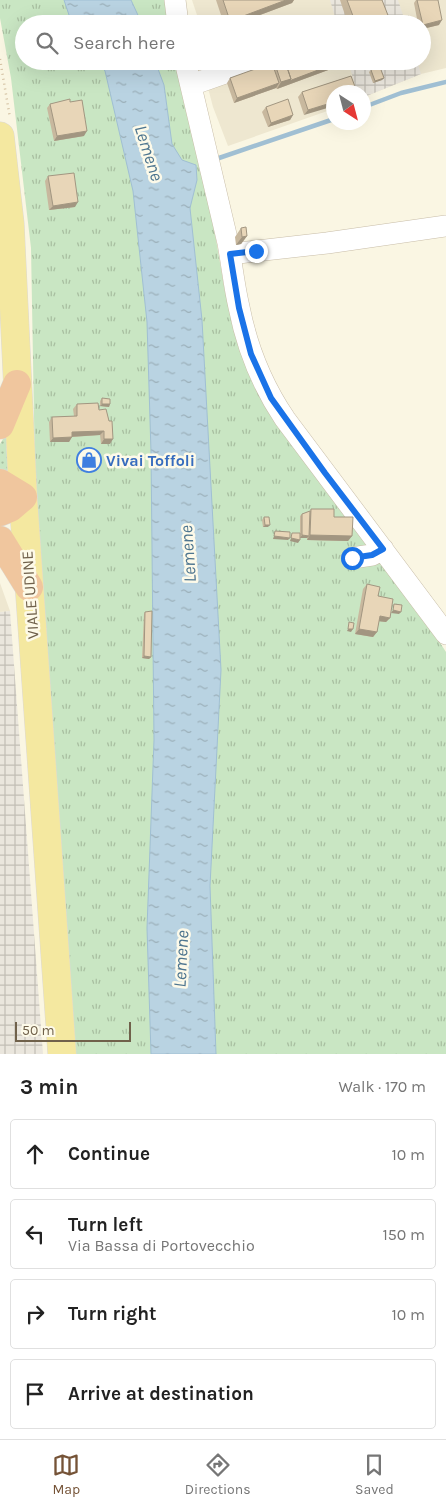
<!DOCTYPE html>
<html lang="en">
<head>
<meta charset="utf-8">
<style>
  body { margin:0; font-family:Karla,sans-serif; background:#f2f2f2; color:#222 }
  .compass { position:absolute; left:326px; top:85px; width:45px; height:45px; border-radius:50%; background:#fff; box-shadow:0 5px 20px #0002; rotate:144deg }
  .scale { position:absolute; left:15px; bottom:12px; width:116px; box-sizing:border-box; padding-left:5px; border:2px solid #70614b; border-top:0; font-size:14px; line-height:18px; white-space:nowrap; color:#70614b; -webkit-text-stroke:4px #fdfae9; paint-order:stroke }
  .stop { position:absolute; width:15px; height:15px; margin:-11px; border:4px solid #1a73e8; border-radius:50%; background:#fff }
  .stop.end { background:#1a73e8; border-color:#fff; box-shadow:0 1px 5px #0008 }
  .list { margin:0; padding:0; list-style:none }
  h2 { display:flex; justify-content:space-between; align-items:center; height:65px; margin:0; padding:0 20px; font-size:21px }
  h2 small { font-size:16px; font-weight:400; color:#767676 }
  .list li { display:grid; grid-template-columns:32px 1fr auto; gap:15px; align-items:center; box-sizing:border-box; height:70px; margin:0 10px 10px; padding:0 10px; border:1px solid #e0e0e0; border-radius:5px }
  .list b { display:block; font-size:19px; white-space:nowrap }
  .list p { margin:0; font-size:16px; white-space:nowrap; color:#767676 }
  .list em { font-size:16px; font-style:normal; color:#767676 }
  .icon { flex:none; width:28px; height:28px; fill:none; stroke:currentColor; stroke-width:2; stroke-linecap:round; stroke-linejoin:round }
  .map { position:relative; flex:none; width:446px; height:1054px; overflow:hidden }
  .search { position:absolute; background:#fff; box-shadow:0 5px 20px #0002; left:15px; right:15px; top:15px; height:55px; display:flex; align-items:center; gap:12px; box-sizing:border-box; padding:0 18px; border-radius:28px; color:#767676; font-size:19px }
  .sheet { height:385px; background:#fff }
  nav { display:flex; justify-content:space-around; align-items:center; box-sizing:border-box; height:70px; border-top:1px solid #e0e0e0; background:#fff; font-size:14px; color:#767676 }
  nav a { display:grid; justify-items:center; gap:2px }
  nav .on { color:#755337 }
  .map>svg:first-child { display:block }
  .residential { fill:#eee7d0 }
  .industrial { fill:url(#industrial-grid) }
  .grass { fill:url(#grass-dots) }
  .park { fill:url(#park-tufts) }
  .water { fill:url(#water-ripples); stroke:#a0bfd3 }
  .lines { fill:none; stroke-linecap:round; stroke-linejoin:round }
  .stream { stroke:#a0bfd3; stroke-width:4.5 }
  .minor-casing { stroke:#c8bda8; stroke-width:22 }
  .major-casing { stroke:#ddd9d4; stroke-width:29 }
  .highway-casing { stroke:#ddd9d4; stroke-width:29 }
  .path { stroke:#d2bfa0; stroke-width:2.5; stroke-dasharray:1 4; stroke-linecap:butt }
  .minor { stroke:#fff; stroke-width:21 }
  .major { stroke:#f4e8a0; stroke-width:28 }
  .highway { stroke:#f0c69e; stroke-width:28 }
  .wall { fill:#c8b89e }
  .shaded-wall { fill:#a29681 }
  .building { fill:#e8d6b8; stroke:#a29681 }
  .route { stroke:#1a73e8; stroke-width:6 }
  .labels { text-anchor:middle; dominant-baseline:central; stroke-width:5; stroke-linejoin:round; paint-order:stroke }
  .shop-label { font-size:16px; font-weight:bold; fill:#366cbe; stroke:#fdfae9; text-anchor:start }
  .street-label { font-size:16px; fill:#70614b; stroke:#fdfae9 }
  .water-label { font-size:18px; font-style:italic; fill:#4d758f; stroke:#fdfae9 }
</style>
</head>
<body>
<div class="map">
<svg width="446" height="1054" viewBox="0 0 446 1054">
  <defs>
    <pattern id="industrial-grid" width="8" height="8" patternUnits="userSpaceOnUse" patternTransform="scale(1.25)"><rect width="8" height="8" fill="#eae6dd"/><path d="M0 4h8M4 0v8" fill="none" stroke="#c2beb5"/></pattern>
    <pattern id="grass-dots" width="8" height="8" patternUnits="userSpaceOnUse" patternTransform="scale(1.25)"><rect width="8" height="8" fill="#c9e6c3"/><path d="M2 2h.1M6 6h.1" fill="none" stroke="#a8bea0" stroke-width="1.8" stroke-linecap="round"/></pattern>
    <pattern id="park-tufts" width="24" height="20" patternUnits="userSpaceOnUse" patternTransform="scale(1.25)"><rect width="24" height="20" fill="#c9e6c3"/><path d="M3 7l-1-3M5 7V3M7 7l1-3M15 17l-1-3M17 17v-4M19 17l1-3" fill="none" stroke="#a8bea0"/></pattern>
    <pattern id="water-ripples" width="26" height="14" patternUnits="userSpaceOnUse" patternTransform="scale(1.25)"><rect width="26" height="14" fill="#b9d3e2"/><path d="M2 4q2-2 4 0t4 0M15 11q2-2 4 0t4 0" fill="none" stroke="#9bafb9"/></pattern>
  </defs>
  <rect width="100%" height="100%" fill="#faf6e3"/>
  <path class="residential" d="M192 0H446V68L421 74 364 97V92H334L333 109 228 146 213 107 201 61H422V24H200Z
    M0 583 10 611 0 612Z"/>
  <path class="industrial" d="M330 0H398L406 24H337Z
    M348 61H417L421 74 364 97V92H357Z
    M10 611 43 1054H0V612Z"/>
  <path class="grass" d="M6 434 8 476 0 474V444Z"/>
  <path class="park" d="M0 0H170L175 24H24V61H182L199 140 225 292 264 401 405 589 446 652V1054H72L35 472 31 248 11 78 0 18Z"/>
  <path class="water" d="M64 0H131L142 24H72Z
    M98 61H155L164 85 172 144 182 160 196 165 197 180 190 208 202 320 221 670 210 886 216 1054H151L147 928 154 740 151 452 147 322 133 191 105 71Z"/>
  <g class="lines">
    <path class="stream" d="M364 107 401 93 446 82
      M219 158 334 119"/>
    <defs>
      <path id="minor" d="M175 0 178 24
        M185 61C200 122 214 183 228 243 232 265 234 286 239 307 247 348 262 385 285 419L446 634
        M191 85 259 61
        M230 254 327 243 446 226
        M352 558 372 555 383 549"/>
      <path id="major" d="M0 136 10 224 23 497 62 1054"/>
      <path id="highway" d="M0 425 17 384
        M0 483 23 497 10 508 0 512
        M0 540 29 587"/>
    </defs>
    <use href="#minor" class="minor-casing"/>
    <use href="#major" class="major-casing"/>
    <use href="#highway" class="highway-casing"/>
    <path class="path" d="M0 59 10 118"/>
    <use href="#minor" class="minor"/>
    <use href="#major" class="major"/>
    <use href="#highway" class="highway"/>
  </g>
  <path class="wall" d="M216 0H294L292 3 236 24H224Z
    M340 0H382L391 23 411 24H348Z
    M416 0H438L439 25 422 29V24H418L414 3Z
    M342 62 339 66 277 89 276 88 234 103 227 83 230 78 273 66 275 64Z
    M371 70 384 78 382 80 373 83 369 72Z
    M351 76 304 115 298 97 302 92Z
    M70 102 84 136 54 141 47 108 50 104Z
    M266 107 293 115 290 120 268 127 262 112Z
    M48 176 75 207 49 210 45 181Z
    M241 228 247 236 241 244 236 245 235 237Z
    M102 398 110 404 109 407 100 406V401Z
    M77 404 99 410 110 444H101L100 435 72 437 69 442H50L49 422 52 417 74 416 73 409Z
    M311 509 334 517 352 536 348 541 307 540V538H300V516L302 514 310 511Z
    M264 517 268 527H263L262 520Z
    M367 584 378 596 390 618 386 622 379 621 377 632 373 637 355 634 363 589Z
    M145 612 151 657 149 659 142 658 144 614Z"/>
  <path class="shaded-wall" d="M286 0H294L292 3 236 24H228L230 21Z
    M442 20 439 25 422 29 423 25Z
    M339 61H344L342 62 339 66 277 89 281 82Z
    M384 78 382 80 373 83 375 81Z
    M279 83 276 88 234 103 237 98Z
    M334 102V106L304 115 308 110Z
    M293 115 290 120 268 127 271 123Z
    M87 131 84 136 54 141 57 136Z
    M78 202 75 207 49 210 53 206Z
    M247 236 241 244 236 245 242 237Z
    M102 404H110L109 407 100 406Z
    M104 431 100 435 68 437 72 432Z
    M72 437 69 442H50L53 438Z
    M104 439H113L110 444H101Z
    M265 525H270L268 527H263Z
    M302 535 309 536 307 538H300Z
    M310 535 352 536 348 541 307 540Z
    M274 536 290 538 288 540 273 539Z
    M291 538 300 540 298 543 290 541Z
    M393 610 401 612 399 614 391 613Z
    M380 616 390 618 386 622 377 621Z
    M348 629H353L351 632 347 631Z
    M359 629 377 632 373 637 355 634Z
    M144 656 151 657 149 659 142 658Z"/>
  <path class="building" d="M223 0H286L230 21Z
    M347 0H382L391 23 409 16 411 24H356Z
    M417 0H438L442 20 423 25Z
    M255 19 257 24H241Z
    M282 61H285L291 79 281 82 275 64Z
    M286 61H342L289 81 291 79 285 62Z
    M272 63 279 83 237 98 230 78Z
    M380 67 384 78 375 81 371 70Z
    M351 76 357 92H334V102L308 110 302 92Z
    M70 99V102L82 100 87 131 57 136 50 104Z
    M288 99 293 115 271 123 266 107Z
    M74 173 78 202 53 206 48 176Z
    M246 227 247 236 242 237 241 228Z
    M102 398 110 399V404H102Z
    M98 403 99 410 106 409 109 421H112L113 439H104V431L72 432V437L53 438 52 417 77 416V404Z
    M311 509H334V517H353L352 536 310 535Z
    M310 511 309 536 302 535V514Z
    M264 517H269L270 525H265Z
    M275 531 290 532V538L274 536Z
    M292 533H300V540L291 538Z
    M367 584 380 587 378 596 393 599 390 618 380 616 377 632 359 629Z
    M394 604 402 605 401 612 393 610Z
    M152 611 151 657 144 656 145 612Z
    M349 622 354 623 353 629H348Z"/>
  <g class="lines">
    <path class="route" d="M256 251 230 254 239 308 251 354 271 398 325 473 383 549 372 555 352 558"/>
  </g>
  <defs>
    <symbol id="shop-ring" viewBox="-11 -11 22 22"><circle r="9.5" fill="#fdfae9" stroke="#3f7fe0" stroke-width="1.5"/><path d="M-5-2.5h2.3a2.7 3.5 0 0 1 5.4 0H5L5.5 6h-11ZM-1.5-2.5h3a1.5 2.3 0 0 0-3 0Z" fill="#3f7fe0"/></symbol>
  </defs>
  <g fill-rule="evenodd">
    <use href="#shop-ring" x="75" y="446" width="28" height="28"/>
  </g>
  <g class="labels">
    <g class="shop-label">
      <text x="106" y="460">Vivai Toffoli</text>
    </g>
    <g class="street-label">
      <text transform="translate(30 595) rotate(-94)">VIALE UDINE</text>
    </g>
    <g class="water-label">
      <text transform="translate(149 153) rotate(72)">Lemene</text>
      <text transform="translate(188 554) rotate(-94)">Lemene</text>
      <text transform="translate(181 959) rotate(-87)">Lemene</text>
    </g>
  </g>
</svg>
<svg class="compass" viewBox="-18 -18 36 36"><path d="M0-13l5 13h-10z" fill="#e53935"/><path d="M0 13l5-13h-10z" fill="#767676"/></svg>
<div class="scale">50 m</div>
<div class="stop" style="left:352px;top:558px"></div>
<div class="stop end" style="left:256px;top:251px"></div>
<div class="search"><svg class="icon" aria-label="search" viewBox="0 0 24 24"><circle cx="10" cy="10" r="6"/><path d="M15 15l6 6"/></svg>Search here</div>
</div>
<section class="sheet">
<h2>3 min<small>Walk · 170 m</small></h2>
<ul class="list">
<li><svg class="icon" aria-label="ahead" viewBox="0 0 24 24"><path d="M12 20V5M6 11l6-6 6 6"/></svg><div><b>Continue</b></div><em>10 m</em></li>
<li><svg class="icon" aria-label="left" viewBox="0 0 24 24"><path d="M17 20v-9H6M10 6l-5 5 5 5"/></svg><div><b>Turn left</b><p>Via Bassa di Portovecchio</p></div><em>150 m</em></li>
<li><svg class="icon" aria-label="right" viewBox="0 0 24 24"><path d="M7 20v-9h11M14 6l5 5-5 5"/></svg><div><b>Turn right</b></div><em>10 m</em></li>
<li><svg class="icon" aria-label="arrive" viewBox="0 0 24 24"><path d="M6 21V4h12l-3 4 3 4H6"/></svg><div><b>Arrive at destination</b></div></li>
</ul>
</section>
<nav>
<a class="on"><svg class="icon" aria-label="map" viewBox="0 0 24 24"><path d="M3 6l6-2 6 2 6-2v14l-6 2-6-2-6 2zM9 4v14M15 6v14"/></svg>Map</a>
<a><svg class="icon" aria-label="directions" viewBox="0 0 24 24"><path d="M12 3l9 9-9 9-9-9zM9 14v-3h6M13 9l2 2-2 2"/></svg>Directions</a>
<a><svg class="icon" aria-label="saved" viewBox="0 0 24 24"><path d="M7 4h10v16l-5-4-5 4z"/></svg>Saved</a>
</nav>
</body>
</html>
